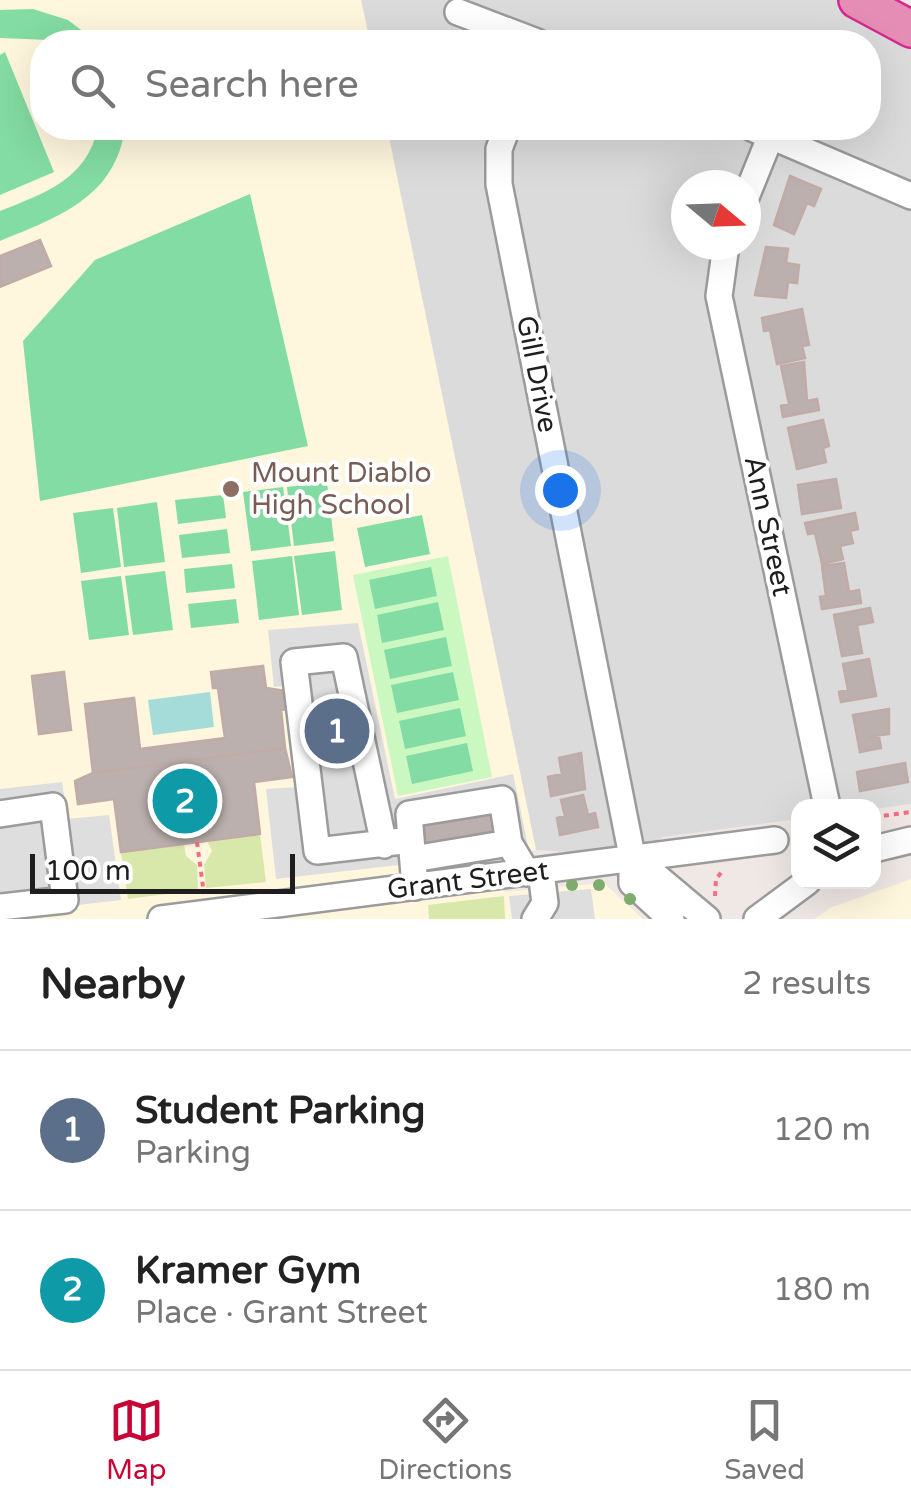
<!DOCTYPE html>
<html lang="en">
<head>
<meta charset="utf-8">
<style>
  body { margin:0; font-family:"Varela Round",sans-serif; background:#f2f2f2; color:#222 }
  .controls { position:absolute; right:30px; bottom:30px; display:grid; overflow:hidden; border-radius:20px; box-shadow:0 10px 40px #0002 }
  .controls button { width:90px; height:90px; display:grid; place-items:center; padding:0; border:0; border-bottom:2px solid #e0e0e0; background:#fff; color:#222; font:50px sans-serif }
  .compass { position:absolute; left:671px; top:170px; width:90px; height:90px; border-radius:50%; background:#fff; box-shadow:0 10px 40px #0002; rotate:109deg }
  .scale { position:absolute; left:30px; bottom:25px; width:265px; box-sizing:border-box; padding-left:10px; border:5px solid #1e1e1e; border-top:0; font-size:28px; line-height:35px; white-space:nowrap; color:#1e1e1e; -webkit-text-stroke:8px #fff; paint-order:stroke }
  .you { position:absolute; left:560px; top:490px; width:35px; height:35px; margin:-25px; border:8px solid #fff; border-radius:50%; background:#1a73e8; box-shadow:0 0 0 15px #1a73e833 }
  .badge { display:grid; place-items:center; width:65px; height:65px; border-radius:50%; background:#c80436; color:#fff; font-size:32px; font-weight:700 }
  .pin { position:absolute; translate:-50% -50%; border:5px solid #fff; box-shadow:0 2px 10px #0006 }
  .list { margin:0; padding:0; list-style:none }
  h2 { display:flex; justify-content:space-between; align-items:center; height:130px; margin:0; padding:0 40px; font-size:42px }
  h2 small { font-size:32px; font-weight:400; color:#767676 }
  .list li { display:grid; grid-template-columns:65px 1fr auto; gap:30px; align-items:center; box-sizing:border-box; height:160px; padding:0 40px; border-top:2px solid #e0e0e0 }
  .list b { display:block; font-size:38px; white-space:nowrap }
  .list p { margin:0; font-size:32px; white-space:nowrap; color:#767676 }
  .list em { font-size:32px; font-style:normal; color:#767676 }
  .icon { flex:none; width:55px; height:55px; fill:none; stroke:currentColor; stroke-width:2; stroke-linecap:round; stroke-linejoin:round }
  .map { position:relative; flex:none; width:911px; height:919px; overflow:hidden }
  .search { position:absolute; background:#fff; box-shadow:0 10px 40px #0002; left:30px; right:30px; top:30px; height:110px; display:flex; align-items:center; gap:25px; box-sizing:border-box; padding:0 35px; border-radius:40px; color:#767676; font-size:38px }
  .sheet { height:450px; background:#fff }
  nav { display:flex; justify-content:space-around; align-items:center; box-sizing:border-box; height:140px; border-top:2px solid #e0e0e0; background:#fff; font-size:28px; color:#767676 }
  nav a { display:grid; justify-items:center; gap:5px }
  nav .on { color:#c80436 }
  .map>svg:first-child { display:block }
  .residential { fill:#dcdbdb; fill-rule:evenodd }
  .education { fill:#fef6dd }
  .grass { fill:#d8e8ab }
  .park { fill:#cbf8c1 }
  .pitch { fill:#83dca3 }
  .parking { fill:#dedede }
  .water { fill:#a5dcda }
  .building { fill:#bbb0ad; stroke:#c0aba7; stroke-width:2.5 }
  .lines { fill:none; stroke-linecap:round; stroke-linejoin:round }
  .minor-casing { stroke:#9b9b9b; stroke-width:30 }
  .highway-casing { stroke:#d62790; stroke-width:40 }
  .path { stroke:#f76d82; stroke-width:4; stroke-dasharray:5 5; stroke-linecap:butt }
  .minor { stroke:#fff; stroke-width:25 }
  .highway { stroke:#e58db4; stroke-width:35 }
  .tree { fill:#7dac6e }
  .education-dot { fill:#8d6e63; stroke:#fff; stroke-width:4 }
  .labels { text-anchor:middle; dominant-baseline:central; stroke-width:8; stroke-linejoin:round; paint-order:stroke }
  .street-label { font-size:28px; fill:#1e1e1e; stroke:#fff }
  .education-label { font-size:28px; fill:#785e54; stroke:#fff; text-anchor:start }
</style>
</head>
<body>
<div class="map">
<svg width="911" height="919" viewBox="0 0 911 919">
  <rect width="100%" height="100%" fill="#efe8e4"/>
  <path class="residential" d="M361 0H857L911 29V804L874 809 798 806V819L663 837 632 856 536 850 387 128H868V42H370ZM686 185H746V245H686Z"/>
  <path class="education" d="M0 0H361L370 42H42V128H387L536 850 500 855 504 892 604 883 643 919H0Z
    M911 879V919H814L832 907Z"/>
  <path class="grass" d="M260 834 266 882 206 888 204 865 212 851 207 841Z
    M184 844 186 856 197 865 198 890 128 899 121 852Z
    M504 896 505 919H429L428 905Z"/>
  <path class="park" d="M448 556 492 777 398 796 353 575Z"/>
  <path class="pitch" d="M33 9 68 20 97 42 0 38V10Z
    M5 52 54 172 0 195V55Z
    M98 128H125C115 198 58 217 0 241V211C45 193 86 180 98 128Z
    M250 194 308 446 40 501 23 341 95 260Z
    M327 482 334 541 294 546 287 487Z
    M283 487 291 546 251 551 243 492Z
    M223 495 226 518 178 524 175 500Z
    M157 502 165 562 124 567 117 508Z
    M113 508 121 567 81 573 73 513Z
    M422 515 430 554 365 567 357 528Z
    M227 529 230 553 182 558 179 535Z
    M335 551 342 610 302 615 294 556Z
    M292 556 299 615 259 620 252 561Z
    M232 564 235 588 186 593 184 569Z
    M431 567 437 596 375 609 369 580Z
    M165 571 173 630 133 635 125 576Z
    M121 576 129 635 89 640 81 581Z
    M236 599 239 623 191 628 188 604Z
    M438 602 444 630 382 643 377 615Z
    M446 637 452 666 390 679 384 650Z
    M453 672 459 700 397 713 391 685Z
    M460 708 466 736 405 749 399 721Z
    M467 743 473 771 412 784 406 756Z"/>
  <path class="parking" d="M358 623 395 799 513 774 529 850 276 879 266 789 297 787 287 685 274 687 268 630Z
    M62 782 67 819 109 815 121 900 0 914V789Z
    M591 889 595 919H512L509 896Z"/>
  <path class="water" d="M210 692 214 727 153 735 148 700Z"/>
  <path class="building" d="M790 176 821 189 814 206 807 203 794 234 774 225Z
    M40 240 51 266 0 287V256Z
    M766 247 788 249 786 263 799 265 797 283 788 282 786 298 755 295Z
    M802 309 809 345 802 346 805 358 777 364 770 330 764 331 762 318Z
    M804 362 807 401 817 399 819 410 783 417 781 406 789 404 781 366Z
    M823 420 829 446 823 448 826 462 797 469 788 428Z
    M836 479 841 508 802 514 798 485Z
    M855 513 858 529 850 531 853 543 840 546 843 559 822 564 815 533 808 534 805 523Z
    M844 563 849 592 859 590 861 603 822 609 820 597 826 596 822 566Z
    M870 608 873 622 857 625 862 653 842 656 834 615Z
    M869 659 876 696 841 702 839 692 848 690 843 664Z
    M263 666 266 688 286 691 288 709 281 710 285 748 93 773 85 704 134 698 140 749 225 738 218 688H213L211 672Z
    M64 672 71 730 39 734 32 676Z
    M889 709V734L867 737H879L881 748 860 752 853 715Z
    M285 748 292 777 254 782 260 834 121 852 114 799 78 804 75 781 93 773Z
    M581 753 585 789 551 796 548 777 562 774 559 758Z
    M905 763 908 782 860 791 857 772Z
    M583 795 588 815 595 813 598 827 560 835 557 818 565 816 561 800Z
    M491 804 496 830 427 844 422 818Z"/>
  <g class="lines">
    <defs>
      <path id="minor" d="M458 12 537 42
        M507 128 499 149V184L632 856V883L671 919
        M752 128 911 196
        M746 197 771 135
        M726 245 719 296 827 806
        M0 814 53 806 65 900 0 907
        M384 845 344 657 294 662 317 851 411 840
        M874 849 911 840
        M632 856 707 919
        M413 859 509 843
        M415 887 409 814 502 799 509 843 527 873
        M161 919 775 840
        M535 919 545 903 541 872
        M757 919 807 882"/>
      <path id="highway" d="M857 0 911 29"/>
    </defs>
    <use href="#minor" class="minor-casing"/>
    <use href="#highway" class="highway-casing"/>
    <path class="path" d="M874 817 911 812
      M197 842 204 894
      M715 896 716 879 724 869"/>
    <use href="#minor" class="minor"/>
    <use href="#highway" class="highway"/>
  </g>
  <g class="tree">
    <circle cx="572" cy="885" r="6"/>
    <circle cx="599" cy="885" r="6"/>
    <circle cx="630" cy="899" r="6"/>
  </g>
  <circle class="education-dot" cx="231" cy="489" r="10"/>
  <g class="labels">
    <g class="street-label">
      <text transform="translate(537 374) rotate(79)">Gill Drive</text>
      <text transform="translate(768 526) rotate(78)">Ann Street</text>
      <text transform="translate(468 880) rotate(-7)">Grant Street</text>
    </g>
    <g class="education-label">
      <text x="251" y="473">Mount Diablo<tspan x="251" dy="32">High School</tspan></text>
    </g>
  </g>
</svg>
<div class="controls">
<button><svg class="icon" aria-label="layers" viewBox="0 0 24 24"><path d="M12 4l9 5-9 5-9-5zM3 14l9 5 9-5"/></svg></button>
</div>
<svg class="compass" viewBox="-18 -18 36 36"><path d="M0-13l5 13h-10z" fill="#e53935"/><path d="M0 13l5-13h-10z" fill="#767676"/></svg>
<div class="scale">100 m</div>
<div class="you"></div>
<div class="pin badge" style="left:337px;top:731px;background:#5c6f8a">1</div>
<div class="pin badge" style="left:185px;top:801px;background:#0f9aa8">2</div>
<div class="search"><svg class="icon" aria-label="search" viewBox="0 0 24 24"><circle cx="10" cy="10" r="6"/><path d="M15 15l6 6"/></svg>Search here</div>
</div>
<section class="sheet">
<h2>Nearby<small>2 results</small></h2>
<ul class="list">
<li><span class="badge" style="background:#5c6f8a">1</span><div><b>Student Parking</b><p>Parking</p></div><em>120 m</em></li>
<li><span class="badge" style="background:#0f9aa8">2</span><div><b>Kramer Gym</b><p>Place · Grant Street</p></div><em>180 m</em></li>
</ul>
</section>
<nav>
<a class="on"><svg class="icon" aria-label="map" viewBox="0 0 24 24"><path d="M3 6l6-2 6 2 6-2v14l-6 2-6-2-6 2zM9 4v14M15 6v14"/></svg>Map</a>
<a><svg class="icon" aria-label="directions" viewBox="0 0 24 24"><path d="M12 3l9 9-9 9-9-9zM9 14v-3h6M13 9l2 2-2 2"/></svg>Directions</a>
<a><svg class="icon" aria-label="saved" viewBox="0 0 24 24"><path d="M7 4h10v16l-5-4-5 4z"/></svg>Saved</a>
</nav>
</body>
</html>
